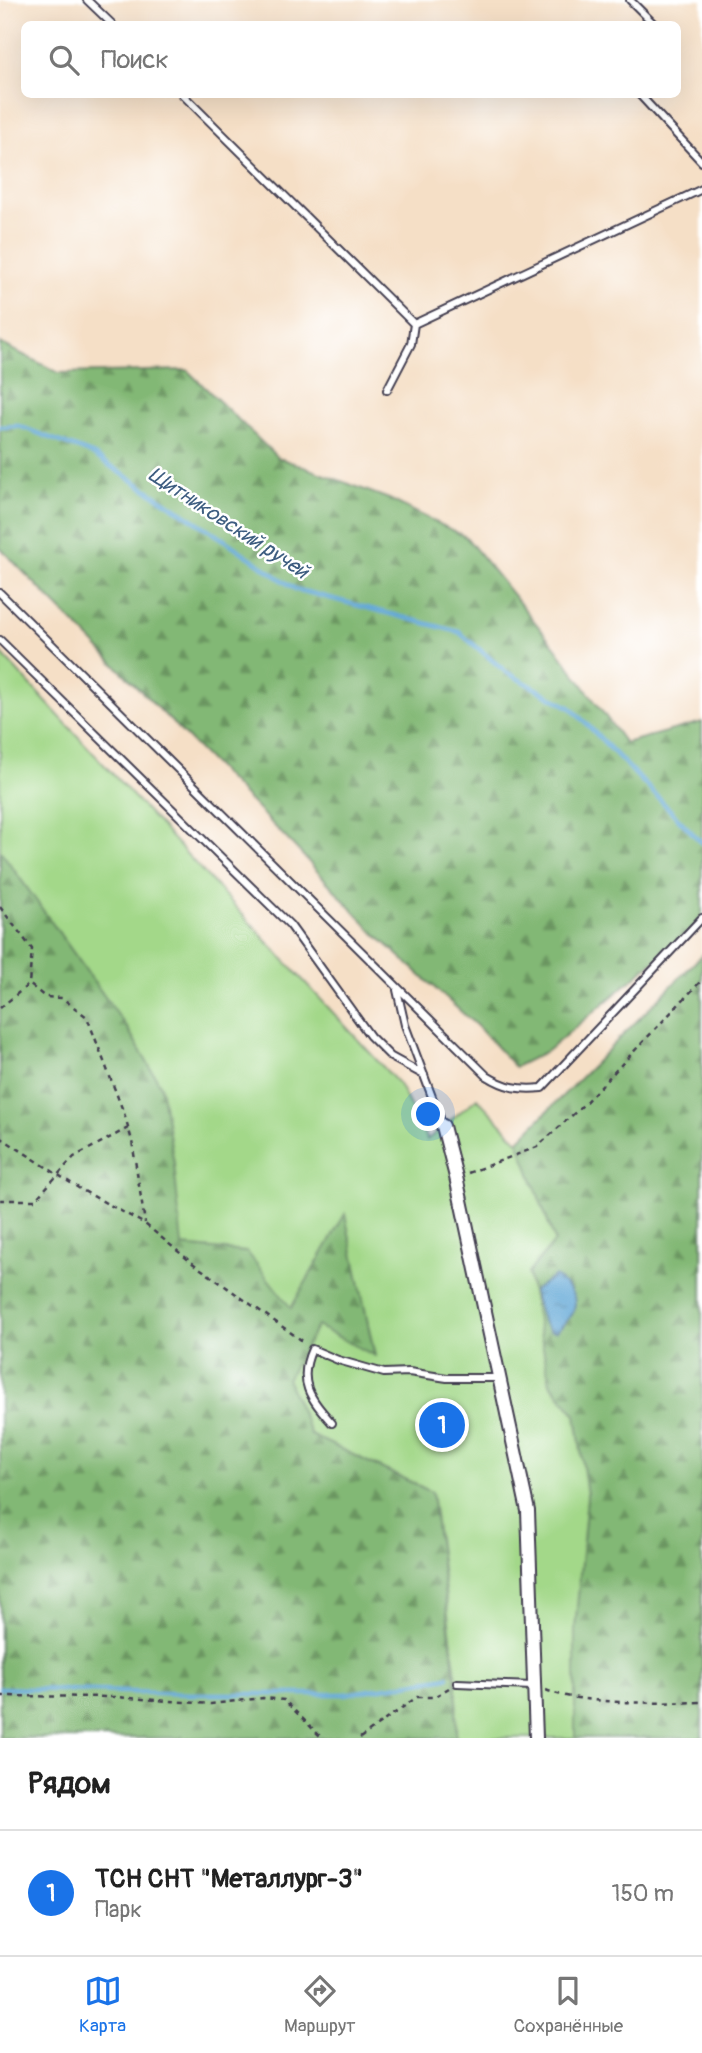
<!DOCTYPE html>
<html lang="ru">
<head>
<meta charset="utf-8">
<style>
  body { margin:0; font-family:Pangolin,sans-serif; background:#f2f2f2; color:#222 }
  .you { position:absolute; left:429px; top:1115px; width:24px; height:24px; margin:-18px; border:5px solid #fff; border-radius:50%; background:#1a73e8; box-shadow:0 0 0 10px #1a73e833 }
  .badge { display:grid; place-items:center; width:46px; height:46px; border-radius:50%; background:#1a73e8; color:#fff; font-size:23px; font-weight:700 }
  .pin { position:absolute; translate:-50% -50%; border:4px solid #fff; box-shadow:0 2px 7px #0006 }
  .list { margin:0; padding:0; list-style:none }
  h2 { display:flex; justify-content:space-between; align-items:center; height:91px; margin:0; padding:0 28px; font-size:30px }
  h2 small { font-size:23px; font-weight:400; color:#767676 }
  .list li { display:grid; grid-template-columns:46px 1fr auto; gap:21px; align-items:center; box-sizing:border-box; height:126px; padding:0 28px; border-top:2px solid #e0e0e0 }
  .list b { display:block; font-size:26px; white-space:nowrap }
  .list p { margin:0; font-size:23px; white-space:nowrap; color:#767676 }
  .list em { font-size:23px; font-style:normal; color:#767676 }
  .icon { flex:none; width:38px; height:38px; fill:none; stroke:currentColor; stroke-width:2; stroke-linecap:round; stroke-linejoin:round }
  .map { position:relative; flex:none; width:702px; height:1738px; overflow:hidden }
  .search { position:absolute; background:#fff; box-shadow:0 7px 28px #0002; left:21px; right:21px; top:21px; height:77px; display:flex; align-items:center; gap:18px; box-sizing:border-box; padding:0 24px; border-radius:10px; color:#767676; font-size:26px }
  .sheet { height:217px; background:#fff }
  nav { display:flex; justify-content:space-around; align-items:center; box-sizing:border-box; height:98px; border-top:2px solid #e0e0e0; background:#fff; font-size:19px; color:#767676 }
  nav a { display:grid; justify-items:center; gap:4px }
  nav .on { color:#1a73e8 }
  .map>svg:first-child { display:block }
  .forest { fill:url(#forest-firs); stroke:#526d58; stroke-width:2 }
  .garden { fill:#a3d889; stroke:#627d62; stroke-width:2 }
  .water { fill:url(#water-ripples); stroke:#406488; stroke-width:2 }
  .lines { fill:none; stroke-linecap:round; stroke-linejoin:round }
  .stream { stroke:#5ea6d5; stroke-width:4.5 }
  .lane-casing { stroke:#423e50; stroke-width:10 }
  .street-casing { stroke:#423e50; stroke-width:16 }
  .path { stroke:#423e50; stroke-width:2.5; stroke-dasharray:5 5; stroke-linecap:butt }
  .lane { stroke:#fff; stroke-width:6 }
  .street { stroke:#fff; stroke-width:12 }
  .labels { text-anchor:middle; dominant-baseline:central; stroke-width:5; stroke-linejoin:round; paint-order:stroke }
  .water-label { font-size:21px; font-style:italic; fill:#3d5d80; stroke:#fff }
</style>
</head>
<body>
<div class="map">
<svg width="702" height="1738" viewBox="0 0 702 1738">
  <defs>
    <pattern id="forest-firs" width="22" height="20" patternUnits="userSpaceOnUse" patternTransform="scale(1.75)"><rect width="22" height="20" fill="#82b875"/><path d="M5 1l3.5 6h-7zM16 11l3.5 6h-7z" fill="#6a9561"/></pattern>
    <pattern id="water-ripples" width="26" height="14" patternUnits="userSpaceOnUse" patternTransform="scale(1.75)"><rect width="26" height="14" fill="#5ea6d5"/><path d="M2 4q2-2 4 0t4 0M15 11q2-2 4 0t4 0" fill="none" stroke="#4d87ae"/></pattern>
  </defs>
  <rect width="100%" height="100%" fill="#fff"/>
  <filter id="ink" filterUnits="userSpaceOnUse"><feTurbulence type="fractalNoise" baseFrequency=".0143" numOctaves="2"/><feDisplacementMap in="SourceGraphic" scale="14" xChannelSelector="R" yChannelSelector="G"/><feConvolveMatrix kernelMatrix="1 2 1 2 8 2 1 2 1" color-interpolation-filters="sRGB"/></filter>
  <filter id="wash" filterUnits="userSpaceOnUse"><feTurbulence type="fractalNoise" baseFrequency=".00686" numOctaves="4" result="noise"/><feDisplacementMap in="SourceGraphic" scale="28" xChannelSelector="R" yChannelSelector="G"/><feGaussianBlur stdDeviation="1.57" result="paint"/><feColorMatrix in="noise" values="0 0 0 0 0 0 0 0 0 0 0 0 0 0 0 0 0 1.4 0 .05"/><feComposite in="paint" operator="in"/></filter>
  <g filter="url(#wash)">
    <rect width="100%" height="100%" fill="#f5dfc6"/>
    <path class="forest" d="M0 343 59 373 187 370 277 457 389 499 466 537 556 648 625 743 702 722V921L547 1051 515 1067 478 1027 375 934 295 847 0 548Z
      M0 850 128 1029 161 1086 174 1163 183 1246 247 1252 345 1213 375 1357 311 1435 432 1492 457 1692 456 1738H0Z
      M702 955V1738H575L573 1693 575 1629 587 1496 576 1415 550 1383 528 1273 555 1241 518 1141Z"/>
    <path class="garden" d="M0 652 399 1084 427 1140 477 1098 518 1141 555 1241 528 1273 550 1383 576 1415 587 1496 575 1629V1738H456L457 1683 432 1492 311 1435 287 1379 317 1326 375 1356 345 1214 291 1308 247 1252 182 1246 174 1163 161 1086 128 1029 0 850Z"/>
    <path class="water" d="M555 1276C582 1297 581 1308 556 1332L550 1331 542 1320 533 1291Z"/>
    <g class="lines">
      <path class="stream" d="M0 427 19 426 92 454 226 541 295 589 459 632 506 672 571 708 702 843
        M0 1688 191 1694H345L448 1677"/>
    </g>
  </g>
  <g filter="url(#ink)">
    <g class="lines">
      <defs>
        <path id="lane" d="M87 0 112 24
          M630 0 654 24
          M182 94 414 324 702 189
          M639 94 702 162
          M387 390 411 344 414 324
          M0 593 487 1076C506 1088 520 1090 542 1088L702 918
          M0 640 290 925 370 1036 391 1057 424 1075
          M397 990 405 1025 443 1126
          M332 1423C310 1398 297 1382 312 1349L338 1360 384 1373 409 1372 447 1378H499
          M457 1683 533 1686"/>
        <path id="street" d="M443 1126 456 1177 528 1511 536 1738"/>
      </defs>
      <use href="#lane" class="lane-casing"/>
      <use href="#street" class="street-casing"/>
      <path class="path" d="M0 907 32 949 29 984
        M0 1008 29 984 45 997 62 998 87 1017 125 1116 132 1141 145 1223
        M0 1137 80 1189 145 1224 191 1262 304 1342
        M468 1173 537 1147 579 1109 702 980
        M0 1200H35L74 1157 128 1128
        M546 1690C582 1705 661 1703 702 1702
        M0 1696 115 1697 211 1704 263 1698 284 1700 322 1738
        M360 1738 417 1697H434L449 1688"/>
      <use href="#lane" class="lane"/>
      <use href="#street" class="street"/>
    </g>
  </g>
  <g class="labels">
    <g class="water-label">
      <text transform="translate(228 523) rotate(33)">Щитниковский ручей</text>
    </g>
  </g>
</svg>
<div class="you"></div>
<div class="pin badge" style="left:442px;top:1425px">1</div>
<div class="search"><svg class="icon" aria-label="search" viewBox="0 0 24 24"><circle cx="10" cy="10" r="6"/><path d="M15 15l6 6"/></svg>Поиск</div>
</div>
<section class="sheet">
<h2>Рядом<small></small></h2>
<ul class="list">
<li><span class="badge">1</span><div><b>ТСН СНТ &quot;Металлург-3&quot;</b><p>Парк</p></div><em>150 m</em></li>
</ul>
</section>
<nav>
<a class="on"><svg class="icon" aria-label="map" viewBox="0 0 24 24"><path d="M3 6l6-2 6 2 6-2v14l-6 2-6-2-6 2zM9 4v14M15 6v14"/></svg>Карта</a>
<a><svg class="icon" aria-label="directions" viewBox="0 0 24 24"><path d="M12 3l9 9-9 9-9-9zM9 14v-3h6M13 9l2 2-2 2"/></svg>Маршрут</a>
<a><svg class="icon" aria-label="saved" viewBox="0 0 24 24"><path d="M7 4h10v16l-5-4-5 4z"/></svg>Сохранённые</a>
</nav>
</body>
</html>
